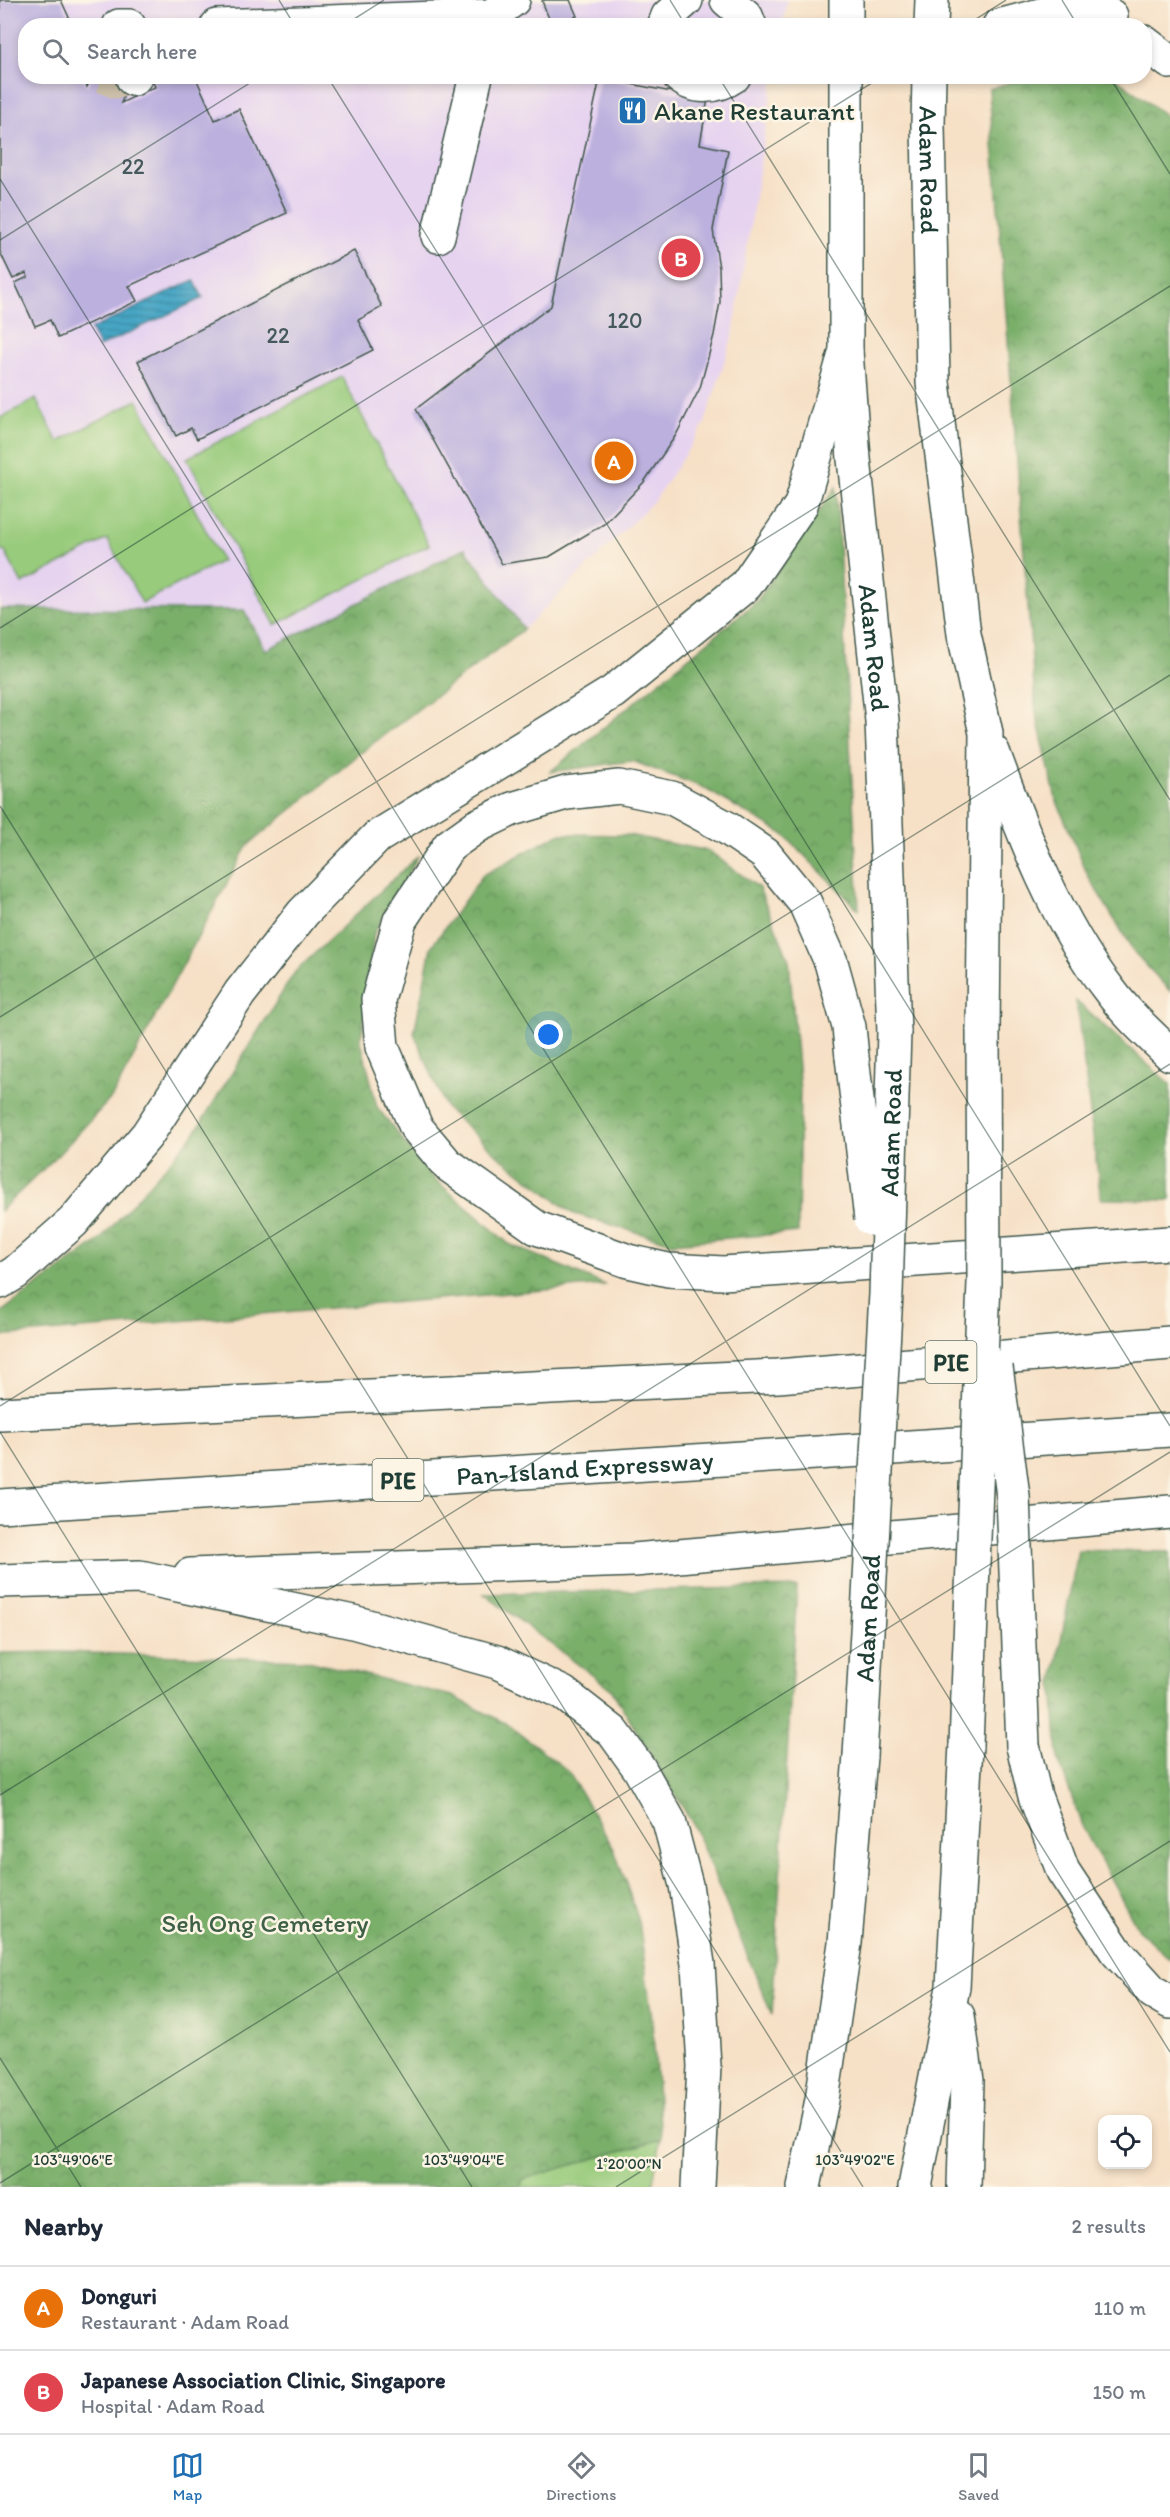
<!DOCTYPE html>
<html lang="en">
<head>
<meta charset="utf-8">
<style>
  body { margin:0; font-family:Itim,sans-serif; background:#f6f6f7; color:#1f2937 }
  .controls { position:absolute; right:18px; bottom:18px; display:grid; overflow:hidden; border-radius:12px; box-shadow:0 3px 9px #0003 }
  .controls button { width:54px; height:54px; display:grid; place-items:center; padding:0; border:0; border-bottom:2px solid #e0e1e3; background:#fff; color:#1f2937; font:30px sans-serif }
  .you { position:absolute; left:549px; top:1035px; width:21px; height:21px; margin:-15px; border:4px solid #fff; border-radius:50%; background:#1a73e8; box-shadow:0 0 0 9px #1a73e833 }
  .badge { display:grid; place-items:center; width:39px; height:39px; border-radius:50%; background:#1f6fb2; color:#fff; font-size:20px; font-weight:700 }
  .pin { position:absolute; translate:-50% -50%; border:3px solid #fff; box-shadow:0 2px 6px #0006 }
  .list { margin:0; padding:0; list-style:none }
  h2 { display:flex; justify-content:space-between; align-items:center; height:78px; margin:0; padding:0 24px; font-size:26px }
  h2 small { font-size:20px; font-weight:400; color:#747a83 }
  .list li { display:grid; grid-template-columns:39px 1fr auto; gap:18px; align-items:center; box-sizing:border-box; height:84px; padding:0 24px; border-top:2px solid #e0e1e3 }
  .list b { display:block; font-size:22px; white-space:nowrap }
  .list p { margin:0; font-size:20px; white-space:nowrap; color:#747a83 }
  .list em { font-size:20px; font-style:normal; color:#747a83 }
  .icon { flex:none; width:33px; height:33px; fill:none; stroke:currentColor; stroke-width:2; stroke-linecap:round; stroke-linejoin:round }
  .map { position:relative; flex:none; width:1170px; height:2187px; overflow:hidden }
  .search { position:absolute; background:#fff; box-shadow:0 3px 9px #0003; left:18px; right:18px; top:18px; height:66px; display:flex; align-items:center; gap:15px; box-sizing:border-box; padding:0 21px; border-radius:24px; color:#747a83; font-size:22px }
  .sheet { height:246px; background:#fff }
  nav { display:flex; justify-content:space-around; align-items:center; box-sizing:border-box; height:84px; border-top:2px solid #e0e1e3; background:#fff; font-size:16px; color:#747a83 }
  nav a { display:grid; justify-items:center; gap:3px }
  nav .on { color:#1f6fb2 }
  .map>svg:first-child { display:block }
  .built { fill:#e6d3f0 }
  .grass { fill:#98cb7b; stroke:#5c8458; stroke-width:1.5 }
  .forest { fill:url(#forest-crowns); stroke:#4c7650; stroke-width:1.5 }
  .water { fill:url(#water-rules); stroke:#32727c; stroke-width:1.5 }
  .building { fill:#bcb0de }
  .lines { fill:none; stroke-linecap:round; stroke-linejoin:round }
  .minor-tunnel { stroke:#cbbfa9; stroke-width:33; stroke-dasharray:33 16; stroke-linecap:butt }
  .minor-casing { stroke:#3f554a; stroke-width:36 }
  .highway-casing { stroke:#3f554a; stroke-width:36 }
  .minor { stroke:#fff; stroke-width:33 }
  .highway { stroke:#fff; stroke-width:33 }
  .highway-bridge-casing { stroke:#3f554a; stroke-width:36; stroke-linecap:butt }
  .highway-bridge { stroke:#fff; stroke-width:33 }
  .ticks { fill:none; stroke:#1f3d34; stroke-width:1.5; stroke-opacity:0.45 }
  .labels { text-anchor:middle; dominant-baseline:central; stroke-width:5; stroke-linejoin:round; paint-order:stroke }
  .number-label { font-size:22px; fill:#465a5e }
  .shield { fill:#fcf5e5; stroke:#617469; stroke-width:1.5 }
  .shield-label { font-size:24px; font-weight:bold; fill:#1f3d34 }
  .poi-label { font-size:26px; fill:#1f3d34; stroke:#fcf5e5; text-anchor:start }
  .street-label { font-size:26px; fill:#1f3d34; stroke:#fcf5e5 }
  .park-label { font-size:26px; fill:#3d6046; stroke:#fcf5e5 }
  .ticks-label { font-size:15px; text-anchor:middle; fill:#1f3d34; stroke:#fcf5e5; stroke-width:5; stroke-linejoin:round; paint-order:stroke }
</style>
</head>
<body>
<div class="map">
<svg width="1170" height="2187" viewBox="0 0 1170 2187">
  <defs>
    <pattern id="forest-crowns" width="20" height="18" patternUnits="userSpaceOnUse" patternTransform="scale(1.5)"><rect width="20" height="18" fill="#7aaf6b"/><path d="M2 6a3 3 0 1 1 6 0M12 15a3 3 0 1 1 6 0" fill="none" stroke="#639059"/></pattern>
    <pattern id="water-rules" width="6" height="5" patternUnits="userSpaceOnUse" patternTransform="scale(1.5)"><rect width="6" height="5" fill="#46a6c5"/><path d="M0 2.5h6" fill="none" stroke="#3a88a1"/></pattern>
  </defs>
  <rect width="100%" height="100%" fill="#fcf5e5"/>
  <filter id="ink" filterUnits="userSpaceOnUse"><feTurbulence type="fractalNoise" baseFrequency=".0167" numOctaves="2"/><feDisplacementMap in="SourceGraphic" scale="12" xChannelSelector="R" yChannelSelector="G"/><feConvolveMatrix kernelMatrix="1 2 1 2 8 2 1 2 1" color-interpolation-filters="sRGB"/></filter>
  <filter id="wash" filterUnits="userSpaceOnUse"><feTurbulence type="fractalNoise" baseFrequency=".008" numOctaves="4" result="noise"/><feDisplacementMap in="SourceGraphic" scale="24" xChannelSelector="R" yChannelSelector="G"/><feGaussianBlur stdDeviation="1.35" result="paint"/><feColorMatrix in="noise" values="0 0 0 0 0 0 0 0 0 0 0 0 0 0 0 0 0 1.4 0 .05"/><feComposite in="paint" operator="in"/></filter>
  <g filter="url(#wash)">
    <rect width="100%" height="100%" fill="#f6e0c6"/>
    <path class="built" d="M0 0H787L783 26H26V76L774 77 733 335 704 425 655 500 524 629 465 548 266 650 243 610 0 609Z"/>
    <path class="grass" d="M342 377 429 545 275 625 187 458Z
      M36 399 58 442 137 400 222 561 142 603 107 539 22 584 4 550 0 552V418Z
      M661 2139 652 2187H520L523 2179Z"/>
    <path class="forest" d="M1030 76 1115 77 1170 119V991L1134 952 1088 876 1056 799 1036 714 989 89Z
      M836 487 859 910 783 834 702 787 632 761 550 772 757 601Z
      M465 548 524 629 367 748 247 846 112 1097 58 1155 0 1211V609L244 610 266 650Z
      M559 834 628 835 709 851 759 888 789 960 800 1091 798 1232 672 1243 572 1213 501 1158 446 1108 414 1033 431 947 483 875Z
      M419 855 374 933 361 1041 377 1107 431 1176 509 1244 605 1285 0 1336V1313L101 1239 194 1134 295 972Z
      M1076 1001 1170 1084V1200L1101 1199Z
      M1078 1550 1170 1552V1960L1138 1929 1082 1826 1058 1759 1053 1682Z
      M797 1587 772 2015 693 1824 611 1689 484 1594Z
      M60 1652 304 1660 452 1696 509 1725 568 1771 614 1849 639 1921 652 2019 661 2139 523 2179 520 2187H0V1653Z"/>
    <path class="water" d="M194 280 203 298 99 347 91 329Z"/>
    <g id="blocks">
      <path class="building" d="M0 0H61L73 26H26V76H82L87 87 92 76H132L121 103 155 87 152 80 160 76H195L215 120 239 109 287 213 129 286 137 301 58 338 50 320 35 326 15 283 28 277 26 273 13 279 0 252Z
        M545 0H570L577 16 552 26 542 1Z
        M600 78 708 99 700 144 728 150 713 230 719 268 720 302 714 335 700 388 676 435 644 482 604 524 549 557 502 564 416 409 551 306Z
        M354 251 382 307 358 320 373 350 197 439 191 428 176 436 138 361Z"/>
    </g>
  </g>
  <g filter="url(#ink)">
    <use href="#blocks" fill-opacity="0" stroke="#3f554a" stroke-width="1.5"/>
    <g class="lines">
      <path class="minor-tunnel" d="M103 76 116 82 133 79"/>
      <defs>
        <path id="minor" d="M727 0 746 16 750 26
          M119 26H129
          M217 26 491 16 513 0
          M664 26 668 16 686 0
          M999 26 1048 13 1111 16
          M1144 42 1170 62
          M679 76C695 90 718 87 734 76
          M133 79 136 76
          M438 236 476 76"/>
        <g id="highway">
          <path d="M846 0V26"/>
          <path d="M931 26 932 0"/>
          <path id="s1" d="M846 76V351L854 459 882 721 894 1032"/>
          <path id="s2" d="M929 76 928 125 933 382 964 634 986 733 983 1031"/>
          <path d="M993 752C1023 834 1056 921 1110 991 1127 1014 1149 1034 1170 1054"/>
          <path d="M852 1057 849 1027 831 962 805 903 765 854 727 828 672 798 619 787 566 793 512 809 477 826 449 846 400 920 378 1000 382 1047 416 1127 447 1164 537 1228 628 1261 668 1270 723 1273 1170 1243"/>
          <path d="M0 1282 15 1273 73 1222 147 1135 240 993 303 913 377 837 613 692 746 585 801 505 846 351"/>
          <path d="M0 1414 778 1376 1170 1343"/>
          <path id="s3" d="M0 1506 1170 1430"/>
          <path d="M190 1575 634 1560 1170 1512"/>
          <path d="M0 1581 140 1577 353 1622 497 1662 563 1693 613 1732 639 1768 669 1821 686 1885 698 1964 704 2066 698 2187"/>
          <path d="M1023 1746 1035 1796 1063 1871 1116 1951 1153 1992 1170 2002"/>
          <path d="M958 2016 967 2081 964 2187"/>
          <path d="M804 2187 822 2100 845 1943 860 1756"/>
          <path d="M915 2187 953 1987 966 1745"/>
        </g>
      </defs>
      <use href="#minor" class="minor-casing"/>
      <use href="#highway" class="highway-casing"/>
      <use href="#minor" class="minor"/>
      <use href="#highway" class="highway"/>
      <defs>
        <g id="highway-bridge">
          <path d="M852 1057 871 1219"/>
          <path d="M996 1367 1013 1496 1023 1746"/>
          <path d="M966 1745 984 1282 983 1031"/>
          <path id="s4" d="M860 1756 886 1294 894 1032"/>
        </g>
      </defs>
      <use href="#highway-bridge" class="highway-bridge-casing"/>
      <use href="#highway-bridge" class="highway-bridge"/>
    </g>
  </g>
  <path class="ticks" d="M279 0 295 26M670 0 686 26M1062 0 1078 26M343 26 384 0M965 26 1006 0M327 76 1170 1426M718 76 1170 800M1109 76 1170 174M0 179 1170 2052M0 240 261 76M0 628 883 76M0 806 863 2187M0 1017 1170 286M0 1406 1170 675M0 1432 472 2187M0 1795 1170 1064M0 2058 81 2187M0 2183 1170 1452M616 2187 1170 1841"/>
  <defs>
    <symbol id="restaurant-square" viewBox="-11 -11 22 22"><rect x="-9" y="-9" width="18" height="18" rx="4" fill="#1f6fb2" stroke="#fcf5e5"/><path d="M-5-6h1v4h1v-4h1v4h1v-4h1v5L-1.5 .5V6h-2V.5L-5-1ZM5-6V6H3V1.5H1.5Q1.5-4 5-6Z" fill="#fff"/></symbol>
  </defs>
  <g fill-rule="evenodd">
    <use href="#restaurant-square" x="616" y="94" width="33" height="33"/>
  </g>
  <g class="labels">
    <g class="number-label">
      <text x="133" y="166">22</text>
      <text x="625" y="320">120</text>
      <text x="278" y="335">22</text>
    </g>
    <g class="shield">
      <rect x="925.5" y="1341" width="51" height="42" rx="4.5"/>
      <rect x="372.5" y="1459" width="51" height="42" rx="4.5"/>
    </g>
    <g class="shield-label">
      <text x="951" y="1362">PIE</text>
      <text x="398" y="1480">PIE</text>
    </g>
    <g class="poi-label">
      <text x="654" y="111">Akane Restaurant</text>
    </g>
    <g class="street-label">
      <text stroke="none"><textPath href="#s2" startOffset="94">Adam Road</textPath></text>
      <text stroke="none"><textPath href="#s1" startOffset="573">Adam Road</textPath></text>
      <text stroke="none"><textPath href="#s4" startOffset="624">Adam Road</textPath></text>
      <text stroke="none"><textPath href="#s3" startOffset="586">Pan-Island Expressway</textPath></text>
      <text stroke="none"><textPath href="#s4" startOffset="138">Adam Road</textPath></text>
    </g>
    <g class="park-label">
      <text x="265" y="1923">Seh Ong Cemetery</text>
    </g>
  </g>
  <g class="ticks-label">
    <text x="73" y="2165">103°49'06"E</text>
    <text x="464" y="2165">103°49'04"E</text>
    <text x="855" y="2165">103°49'02"E</text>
    <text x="629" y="2169">1°20'00"N</text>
  </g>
</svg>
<div class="controls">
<button><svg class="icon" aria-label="locate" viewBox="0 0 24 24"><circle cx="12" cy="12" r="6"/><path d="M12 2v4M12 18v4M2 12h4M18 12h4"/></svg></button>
</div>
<div class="you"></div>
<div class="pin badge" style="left:614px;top:461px;background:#e8710a">A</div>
<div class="pin badge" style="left:681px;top:258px;background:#e0444e">B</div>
<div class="search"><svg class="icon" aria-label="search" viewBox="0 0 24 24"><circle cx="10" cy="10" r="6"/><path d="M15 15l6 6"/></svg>Search here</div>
</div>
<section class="sheet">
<h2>Nearby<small>2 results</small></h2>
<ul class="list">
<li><span class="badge" style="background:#e8710a">A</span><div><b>Donguri</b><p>Restaurant · Adam Road</p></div><em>110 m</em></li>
<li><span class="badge" style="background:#e0444e">B</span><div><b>Japanese Association Clinic, Singapore</b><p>Hospital · Adam Road</p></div><em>150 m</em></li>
</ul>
</section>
<nav>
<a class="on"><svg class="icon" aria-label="map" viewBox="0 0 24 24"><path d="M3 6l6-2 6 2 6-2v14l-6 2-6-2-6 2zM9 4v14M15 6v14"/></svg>Map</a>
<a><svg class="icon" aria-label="directions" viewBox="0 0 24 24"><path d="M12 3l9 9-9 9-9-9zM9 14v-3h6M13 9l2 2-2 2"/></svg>Directions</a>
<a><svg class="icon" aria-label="saved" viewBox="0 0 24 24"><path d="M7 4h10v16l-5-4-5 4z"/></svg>Saved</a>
</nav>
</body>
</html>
